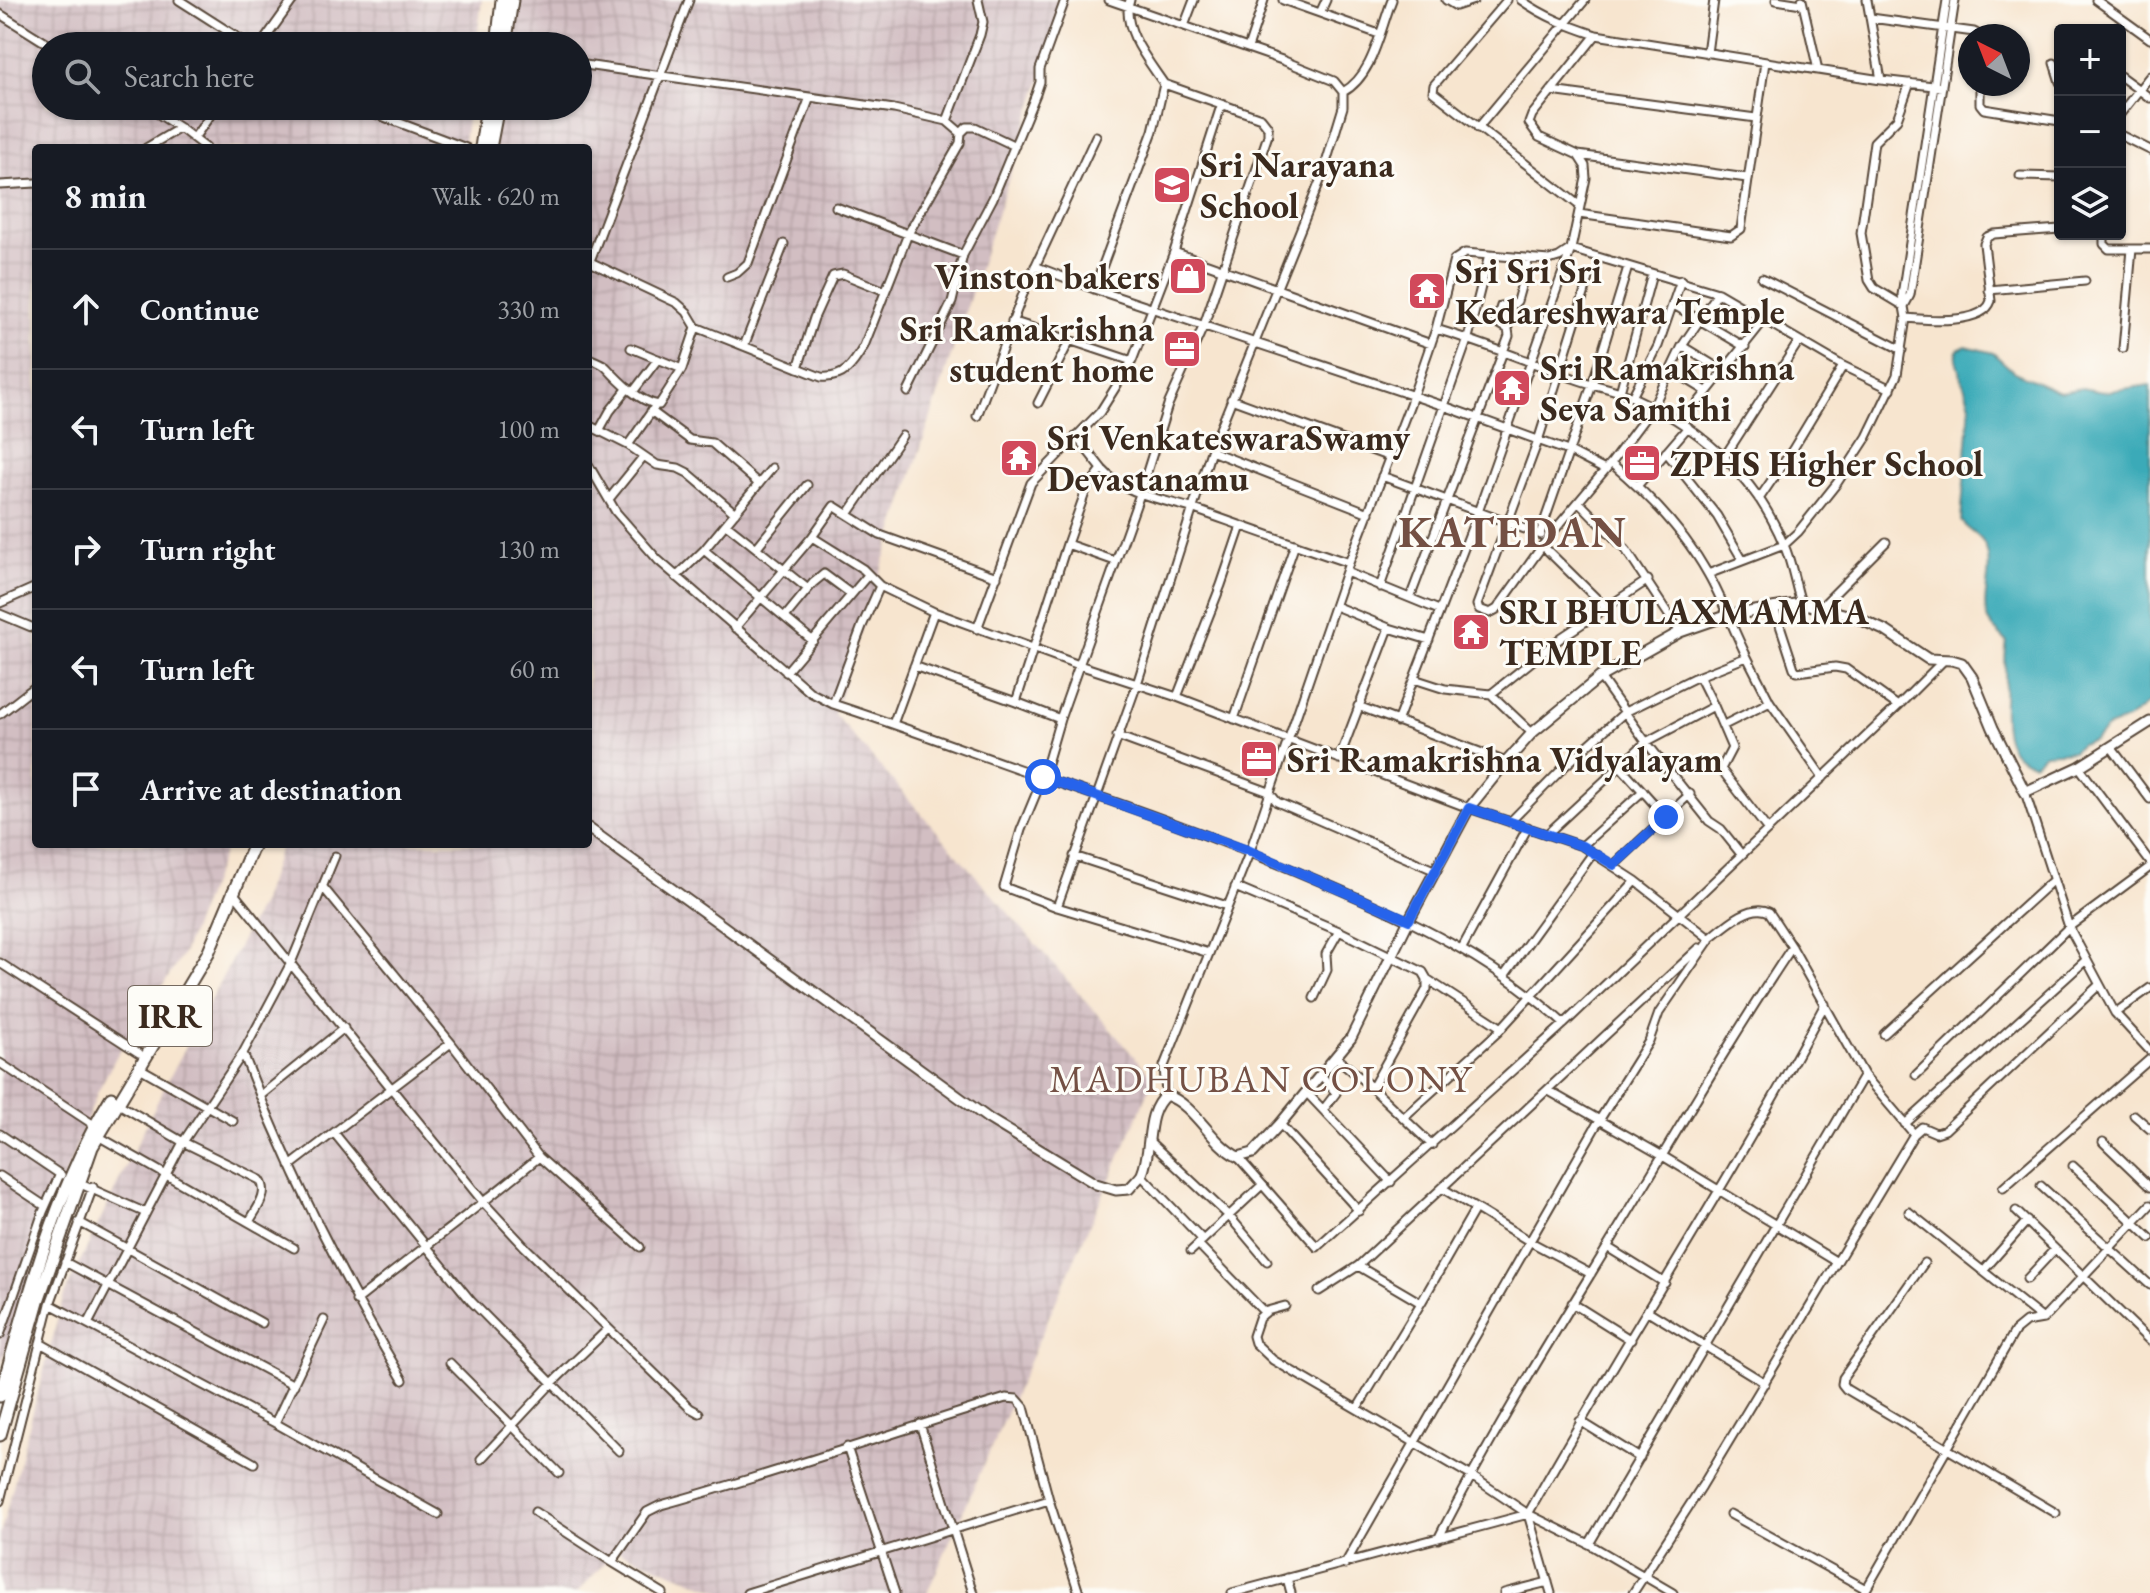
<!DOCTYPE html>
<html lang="en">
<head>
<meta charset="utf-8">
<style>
  body { margin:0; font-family:"EB Garamond",serif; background:#20242c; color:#f1f3f6 }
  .controls { position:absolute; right:24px; top:24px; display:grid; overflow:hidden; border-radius:8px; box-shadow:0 2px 6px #0004 }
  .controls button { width:72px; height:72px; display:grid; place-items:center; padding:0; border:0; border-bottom:2px solid #363941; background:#171b24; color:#f1f3f6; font:40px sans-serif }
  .compass { position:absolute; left:1958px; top:24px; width:72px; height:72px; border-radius:50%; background:#171b24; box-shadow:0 2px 6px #0004; rotate:318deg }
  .stop { position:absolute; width:24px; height:24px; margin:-18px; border:6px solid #2563eb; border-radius:50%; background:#fff }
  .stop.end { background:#2563eb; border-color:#fff; box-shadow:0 2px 8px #0008 }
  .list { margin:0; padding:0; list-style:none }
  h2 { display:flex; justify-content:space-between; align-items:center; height:104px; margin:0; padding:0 32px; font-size:34px }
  h2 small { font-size:26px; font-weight:400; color:#9ea1a6 }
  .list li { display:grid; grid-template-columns:52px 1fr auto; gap:24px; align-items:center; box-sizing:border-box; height:120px; padding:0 32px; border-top:2px solid #363941 }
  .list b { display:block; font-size:30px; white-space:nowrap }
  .list em { font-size:26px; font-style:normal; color:#9ea1a6 }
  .icon { flex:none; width:44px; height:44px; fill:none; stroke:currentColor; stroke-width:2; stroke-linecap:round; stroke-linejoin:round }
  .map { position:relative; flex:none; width:2150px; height:1593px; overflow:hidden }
  .search { position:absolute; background:#171b24; box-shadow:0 2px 6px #0004; left:32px; top:32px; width:560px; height:88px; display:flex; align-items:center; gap:20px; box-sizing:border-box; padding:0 28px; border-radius:44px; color:#9ea1a6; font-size:30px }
  .panel { position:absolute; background:#171b24; box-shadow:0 2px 6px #0004; left:32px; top:144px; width:560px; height:704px; border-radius:8px }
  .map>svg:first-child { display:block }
  .industrial { fill:url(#industrial-grid) }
  .water { fill:#3aaab8; stroke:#3a6a6b; stroke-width:2 }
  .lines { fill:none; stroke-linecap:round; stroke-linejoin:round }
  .minor-casing { stroke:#574639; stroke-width:11 }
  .tertiary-casing { stroke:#574639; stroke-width:13 }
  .primary-casing { stroke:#574639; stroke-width:15 }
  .minor { stroke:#fff; stroke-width:7 }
  .tertiary { stroke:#fff; stroke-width:9 }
  .primary { stroke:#fff; stroke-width:11 }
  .route { stroke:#2563eb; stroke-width:10 }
  .labels { text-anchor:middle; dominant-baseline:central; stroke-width:6; stroke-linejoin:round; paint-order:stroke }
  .shield { fill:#fdfcf7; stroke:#75695f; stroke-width:2 }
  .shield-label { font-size:34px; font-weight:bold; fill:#3b2a1e }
  .poi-label { font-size:36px; font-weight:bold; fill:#3b2a1e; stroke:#fdfcf7; text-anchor:start }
  .neighbourhood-label { font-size:38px; letter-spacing:2px; fill:#745044; stroke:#fdfcf7 }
  .district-label { font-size:44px; font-weight:bold; letter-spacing:2px; fill:#745044; stroke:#fdfcf7 }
</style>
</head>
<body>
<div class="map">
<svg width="2150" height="1593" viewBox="0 0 2150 1593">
  <defs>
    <pattern id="industrial-grid" width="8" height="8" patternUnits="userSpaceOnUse" patternTransform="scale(2)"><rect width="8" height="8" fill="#d2bec2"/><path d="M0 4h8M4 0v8" fill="none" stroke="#b5a3a6"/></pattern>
  </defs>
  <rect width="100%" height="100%" fill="#fdfcf7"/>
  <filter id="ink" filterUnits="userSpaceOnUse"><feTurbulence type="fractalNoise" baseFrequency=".0125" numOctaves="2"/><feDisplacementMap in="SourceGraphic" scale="16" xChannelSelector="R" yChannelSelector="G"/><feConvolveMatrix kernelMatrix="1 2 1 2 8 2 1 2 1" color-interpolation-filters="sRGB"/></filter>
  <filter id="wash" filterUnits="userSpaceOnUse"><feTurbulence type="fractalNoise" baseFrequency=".006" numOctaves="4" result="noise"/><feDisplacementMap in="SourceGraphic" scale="32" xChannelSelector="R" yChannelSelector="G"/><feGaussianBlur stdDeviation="1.8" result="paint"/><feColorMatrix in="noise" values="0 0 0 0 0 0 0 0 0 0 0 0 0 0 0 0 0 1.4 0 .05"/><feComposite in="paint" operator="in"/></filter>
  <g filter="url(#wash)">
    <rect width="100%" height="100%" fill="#f7e5cf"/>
    <path class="industrial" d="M0 0H482L476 46H46V106H469L463 148H36V844H227L182 956 117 1055 98 1091 48 1221 0 1368Z
      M519 0H1067L834 714 1154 1079 927 1593H724L617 1550 577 1593H0V1535L64 1295 164 1088 262 902 281 844H588V148H493L500 106H578V46H511Z"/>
    <path class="water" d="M1966 346 1993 353 2014 372 2060 392 2082 388 2103 392 2150 385V702L2127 720 2108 727 2094 740 2081 744 2073 751 2045 753 2034 763C1996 756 2004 709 2005 681 2006 668 2004 655 2007 642 2001 634 1990 628 1987 618 1980 595 1997 566 1983 542 1978 534 1967 530 1961 521L1970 404 1956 360 1958 350Z"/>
  </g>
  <g filter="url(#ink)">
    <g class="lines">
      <defs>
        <path id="minor" d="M179 0 251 46
          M1130 0C1120 27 1150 63 1164 84L1153 131 1094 289 1444 406 1568 451 1605 470
          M1283 0 1379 34
          M1446 0 1456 6 1474 0
          M1507 0 1434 85 1433 92 1580 206
          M1521 0C1545 17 1569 26 1596 35L1881 80 1942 87
          M1776 0 1802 4
          M1802 0 1818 70
          M1867 0 1881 80
          M2096 0 2150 39
          M1321 11 1326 0
          M0 14 51 46
          M1871 18 1974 32 1981 36
          M1184 26 1194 0
          M1596 35 1532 115 1529 123 1539 137 1578 155 1747 178
          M260 46 293 0
          M1248 48 1264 0
          M1707 53 1714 0
          M2054 63 2060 82
          M578 64 894 109 947 121 961 133 960 143 908 234 864 346C853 365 844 379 821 377L696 327
          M2120 76 2150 98
          M1164 84 1261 118 1268 127V135L1204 325 1168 405 1140 494 1060 719 1043 777 1021 830 1004 887 1057 907 1209 953
          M1980 84V104L1984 109 2060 121
          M1551 91 1756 118
          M1343 92C1373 76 1380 30 1392 0
          M146 106 180 128 206 148
          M355 106 466 148
          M2120 114 2150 76
          M947 121 980 35 983 22 978 0
          M1478 128 1585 0
          M961 133 967 127H975L1015 146
          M2120 135 2150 150
          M194 138 217 106
          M146 148 180 128
          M2020 176 2060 177
          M0 185 36 183
          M836 207 963 255 993 198 1036 94 1040 82V69L1065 0
          M1579 214 1731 236 1741 229 1765 62
          M2104 234V244L2109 249H2150
          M1174 252 1431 344
          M590 262 677 303 687 312 696 327 682 369
          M588 266 689 0
          M1035 266 1094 289
          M1590 275 1538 441 1477 605 1479 609 1490 613 1497 609 1548 538 1611 463 1653 407 1682 346 1718 293
          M727 277 737 273 748 263 810 97
          M1762 278 1902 350
          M1989 290 2085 281
          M1674 305 1745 347
          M1904 306 1910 295 1955 0
          M1904 306 1874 288 1869 280 1861 233 1874 142 1897 119 1910 83
          M1906 318C1927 320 1983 325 1991 301L1984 244 1987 237 1994 234 2060 229
          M1012 321 1132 361
          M1436 329C1483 343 1527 361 1573 378 1590 385 1609 387 1625 394 1695 422 1755 474 1784 545 1792 563 1795 584 1801 603
          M744 346 784 244
          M1682 346 1723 371
          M2123 348 2132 249
          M588 358C593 360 602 363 606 367 619 381 639 402 659 405L682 369 631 348
          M798 368 814 318 833 276 843 274 885 291
          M1672 370 1706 391
          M633 392 658 359
          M908 392 952 302 963 255
          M1620 392 1652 274
          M1632 397 1658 346 1681 280
          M1231 399 1390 457
          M1038 403 1070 340
          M651 411 690 440 712 443 759 484
          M977 416 1026 286 1096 136
          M1682 423 1765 319
          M588 425 628 445 657 465 678 468 688 473 735 513
          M600 429 610 411 628 388
          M1076 436 1102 469
          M628 445 654 408
          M1211 451 1369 513
          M1666 452 1717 516 1742 559
          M1725 456 1799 341
          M1611 463C1648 494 1684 531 1708 574 1723 600 1733 630 1747 657
          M588 464 616 512 658 560 810 692 833 704C910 729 986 758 1062 784 1151 814 1238 846 1324 883 1411 920 1494 959 1564 1024
          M1382 476 1541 535
          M1638 485 1688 427
          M609 499 643 457
          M1759 499 1793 449 1843 366
          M1579 502 1626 550 1680 632
          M849 513 902 436
          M726 524 808 589
          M1540 534 1592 385 1628 267
          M812 537 863 569 880 586 934 612 1079 665 1177 697 1469 808 1582 846 1636 881 1710 939 1659 1013 1649 1041 1600 1119 1345 1564
          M1067 544 1086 490 1102 469C1126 496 1164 499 1197 510 1248 528 1298 546 1349 563
          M1543 546 1605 607
          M757 547 807 485
          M704 550 813 641
          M1346 572 1439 610
          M1708 574 1784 545 1798 532 1837 483 1867 437 1897 375 1906 318 1902 295 1947 0
          M676 577 704 550 772 468
          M1380 587 1468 338 1489 255
          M1410 598 1509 336 1508 329 1496 322 1501 306 1514 304 1517 301 1529 258
          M0 603 36 587
          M1335 606 1389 628
          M1774 607 1794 668 1797 672 1835 667 1846 669 1898 706
          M1821 607 1886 542
          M0 614 36 629
          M785 617 813 583 824 574 851 594
          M735 628 812 537 834 506 880 535 997 577
          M977 629 1031 483 1100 412 1132 361 1174 252 1221 106
          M914 666 1016 702
          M786 672 868 575
          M1600 677 1646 742 1709 821 1721 829 1741 854
          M1414 679 1445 689 1491 694 1532 733
          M1491 694 1562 637 1648 580
          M1177 697 1221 585 1241 526
          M833 704 862 626 880 586
          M1358 706 1506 762
          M1714 706 1732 748 1721 769 1768 830
          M0 714 36 686
          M1060 719 1016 702 1067 544 1115 561
          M1234 719 1295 544
          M1397 722 1478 512 1571 249 1586 178 1585 166 1578 155
          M893 724 934 612
          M1724 725 1770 702
          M1117 736 1269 792 1277 802 1436 871
          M2111 747 2150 799
          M1339 759 1389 628 1429 640
          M1620 766 1666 817
          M2079 767 2150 862
          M2025 792 2069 927 2115 1013 2150 1051
          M1510 822 1564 767 1625 712 1694 678 1747 657 1770 702 1823 778
          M1547 834 1646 742 1714 706 1699 676
          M1582 846 1643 791
          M1074 856 1227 906
          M1614 865 1690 794
          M322 886 451 1043 539 1157 640 1247
          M1235 887 1339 931 1423 972 1427 979V989L1372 1088 1432 1145
          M232 891 484 1203 525 1247 690 1408 699 1413
          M1057 907 1137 684 1211 451 1322 176 1343 107V92L1334 81 1282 60 1109 0
          M1708 940C1723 928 1750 902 1769 912L1792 947 1864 1075 1914 1134 1922 1127 1936 1133 1945 1130 2099 985
          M1462 948 1528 827
          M0 963 139 1053
          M1504 976 1593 853
          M1427 979 1502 1028
          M1314 998 1327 970 1326 954 1339 931
          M2115 1013 2150 988
          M1884 1034 2052 881
          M243 1053C287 1167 341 1276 403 1380
          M1336 1057 1372 1088
          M0 1063 94 1125
          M138 1067 233 1121
          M1916 1075 2069 927 2150 867
          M1322 1076 1336 1093 1323 1110
          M1547 1090 1699 948
          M1308 1094 1391 1182
          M1166 1095 1164 1066 1250 851 1349 563 1410 404 1436 329 1454 260 1465 253 1549 260 1559 257 1571 249 1718 293 1843 366 1891 389
          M260 1096 344 1028
          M117 1103 183 1142 260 1180C270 1194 256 1209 249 1222
          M2134 1115 2150 1129
          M1404 1117 1497 1033 1636 881
          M1280 1124 1359 1211
          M1905 1124 2086 960
          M0 1134 61 1175
          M335 1134 471 1301 619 1451
          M98 1136 294 1248
          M1149 1141 1229 1216 1267 1261
          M2103 1142 2150 1187
          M1238 1157 1317 1247 1564 1024 1898 706 1942 662
          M290 1166 451 1043
          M2073 1166 2150 1238
          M1141 1175 1203 1240
          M0 1176 45 1206
          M76 1182 146 1213
          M2041 1186 2150 1285
          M1442 1188 1529 1241 1591 1274
          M2003 1188 2150 1059
          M2016 1211 2150 1341
          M1909 1212 2043 1319
          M79 1222 262 1323
          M1198 1244 1265 1313
          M1607 1247 1665 1283
          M1191 1251 1262 1185
          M65 1262 294 1385
          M1924 1263 1843 1378 1842 1384 1846 1389 2056 1513
          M1983 1271 2027 1221
          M2027 1279 2055 1249
          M1319 1291 1358 1266 1547 1090 1661 1155 1837 1262
          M356 1301C416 1253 479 1207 539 1157
          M1421 1303 1475 1209
          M1572 1303 1631 1340
          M50 1304 275 1423 438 1514
          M1285 1306 1267 1311 1259 1318 1253 1336 1255 1343 1273 1360 1470 1475 1528 1514 1589 1544 1673 1593
          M1648 1311 1765 1383
          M88 1324 183 1142 243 1053 291 963 335 856
          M0 1335 43 1212 60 1174
          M40 1343 254 1463
          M450 1363 559 1473
          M1357 1409 1421 1303 1358 1266
          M1580 1421 1640 1458
          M275 1423 324 1320
          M920 1424 973 1593
          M847 1447 895 1593
          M481 1459 551 1384 608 1329
          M0 1501 50 1304 93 1187
          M535 1512 612 1562
          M1730 1514 1866 1589
          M1438 1539C1485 1447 1538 1360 1592 1272 1659 1163 1721 1053 1792 947
          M1589 1544 1864 1075
          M1287 1578 1291 1593
          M663 1593 612 1562 647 1512 661 1505C777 1473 891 1433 1006 1398L1017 1399 1024 1407 1049 1500 1079 1593
          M747 1593 1049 1500
          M1232 1593 1528 1514
          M1504 1593 1548 1582
          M1551 1593 1528 1514C1624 1342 1732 1178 1825 1004
          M1633 1593 1702 1486 1914 1134
          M1864 1593 2015 1331 2026 1322 2043 1319 2150 1205"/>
        <path id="tertiary" d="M588 828 989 1119 1096 1184 1116 1190 1129 1189C1133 1184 1139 1179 1142 1174 1153 1149 1144 1113 1166 1095 1196 1105 1210 1143 1238 1157L1253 1153 1280 1124 1351 1038 1409 920 1469 808 1506 762 1532 733 1600 677 1680 632 1726 616 1801 603 1855 617 1886 631 1928 659 1952 660 1962 663 1972 677 1993 728 2025 792 2079 767 2150 722"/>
        <path id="primary" d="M497 46 502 0
          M505 46 512 0
          M481 148 487 106
          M490 148 498 106
          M0 1396C29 1295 56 1188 111 1098
          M0 1435 38 1301 92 1147 208 953 254 844"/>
      </defs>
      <use href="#minor" class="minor-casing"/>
      <use href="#tertiary" class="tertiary-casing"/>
      <use href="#primary" class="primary-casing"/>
      <use href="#minor" class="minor"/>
      <use href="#tertiary" class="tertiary"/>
      <use href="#primary" class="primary"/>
    </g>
  </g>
  <g class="lines" filter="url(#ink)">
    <path class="route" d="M1043 777 1250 851 1409 920 1469 808 1582 846 1614 865 1666 817"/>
  </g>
  <defs>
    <symbol id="school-square" viewBox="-11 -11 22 22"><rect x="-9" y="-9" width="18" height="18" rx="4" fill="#d1495b" stroke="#fdfcf7"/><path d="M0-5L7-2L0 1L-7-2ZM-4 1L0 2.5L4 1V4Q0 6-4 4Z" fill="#fff"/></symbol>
    <symbol id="shop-square" viewBox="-11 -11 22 22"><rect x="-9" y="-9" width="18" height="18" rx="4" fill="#d1495b" stroke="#fdfcf7"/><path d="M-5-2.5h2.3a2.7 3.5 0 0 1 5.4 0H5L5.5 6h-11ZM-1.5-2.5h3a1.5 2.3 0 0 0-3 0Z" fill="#fff"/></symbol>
    <symbol id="temple-square" viewBox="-11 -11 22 22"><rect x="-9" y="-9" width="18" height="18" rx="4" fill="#d1495b" stroke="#fdfcf7"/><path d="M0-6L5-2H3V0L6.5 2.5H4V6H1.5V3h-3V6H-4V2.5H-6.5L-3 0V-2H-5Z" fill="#fff"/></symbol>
    <symbol id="office-square" viewBox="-11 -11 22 22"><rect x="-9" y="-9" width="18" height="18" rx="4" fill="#d1495b" stroke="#fdfcf7"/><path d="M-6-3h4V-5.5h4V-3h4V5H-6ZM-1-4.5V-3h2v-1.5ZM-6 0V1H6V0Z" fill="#fff"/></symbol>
  </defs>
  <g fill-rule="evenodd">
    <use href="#school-square" x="1150" y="163" width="44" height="44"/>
    <use href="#shop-square" x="1166" y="254" width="44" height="44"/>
    <use href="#temple-square" x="1405" y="269" width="44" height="44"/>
    <use href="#office-square" x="1160" y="327" width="44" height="44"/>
    <use href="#temple-square" x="1490" y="366" width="44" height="44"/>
    <use href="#temple-square" x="997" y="436" width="44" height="44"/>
    <use href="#office-square" x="1620" y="441" width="44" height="44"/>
    <use href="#temple-square" x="1449" y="610" width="44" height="44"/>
    <use href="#office-square" x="1237" y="737" width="44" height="44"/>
  </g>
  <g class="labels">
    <rect class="shield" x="128" y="986" width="84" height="60" rx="6"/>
    <g class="shield-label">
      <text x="170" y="1016">IRR</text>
    </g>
    <g class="poi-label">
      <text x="1200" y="164">Sri Narayana<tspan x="1200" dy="41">School</tspan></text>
      <text x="1455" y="270">Sri Sri Sri<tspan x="1455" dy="41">Kedareshwara Temple</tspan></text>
      <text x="1160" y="276" text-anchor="end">Vinston bakers</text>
      <text x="1154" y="328" text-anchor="end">Sri Ramakrishna<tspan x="1154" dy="41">student home</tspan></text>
      <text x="1540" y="367">Sri Ramakrishna<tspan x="1540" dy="41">Seva Samithi</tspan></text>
      <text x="1047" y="437">Sri VenkateswaraSwamy<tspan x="1047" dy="41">Devastanamu</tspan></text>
      <text x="1670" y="463">ZPHS Higher School</text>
      <text x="1499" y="611">SRI BHULAXMAMMA<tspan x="1499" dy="41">TEMPLE</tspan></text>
      <text x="1287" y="759">Sri Ramakrishna Vidyalayam</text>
    </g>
    <g class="neighbourhood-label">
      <text x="1261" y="1078">MADHUBAN COLONY</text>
    </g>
    <g class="district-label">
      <text x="1513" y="531">KATEDAN</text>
    </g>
  </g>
</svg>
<div class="controls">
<button>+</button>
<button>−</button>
<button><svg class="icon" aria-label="layers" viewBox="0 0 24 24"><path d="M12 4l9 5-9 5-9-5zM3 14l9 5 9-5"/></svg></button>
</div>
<svg class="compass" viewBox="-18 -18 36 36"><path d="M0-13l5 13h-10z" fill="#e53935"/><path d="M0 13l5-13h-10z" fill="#9ea1a6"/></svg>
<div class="stop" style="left:1043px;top:777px"></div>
<div class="stop end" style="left:1666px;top:817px"></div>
<div class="search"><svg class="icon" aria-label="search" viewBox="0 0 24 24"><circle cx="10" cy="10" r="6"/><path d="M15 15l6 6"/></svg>Search here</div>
<section class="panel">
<h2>8 min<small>Walk · 620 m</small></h2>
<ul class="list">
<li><svg class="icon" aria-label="ahead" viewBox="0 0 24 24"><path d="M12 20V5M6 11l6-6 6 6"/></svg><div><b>Continue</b></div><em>330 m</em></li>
<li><svg class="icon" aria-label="left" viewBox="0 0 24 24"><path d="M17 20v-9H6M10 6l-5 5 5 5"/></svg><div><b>Turn left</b></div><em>100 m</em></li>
<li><svg class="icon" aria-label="right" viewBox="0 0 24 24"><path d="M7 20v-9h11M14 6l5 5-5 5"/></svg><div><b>Turn right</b></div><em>130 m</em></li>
<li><svg class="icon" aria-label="left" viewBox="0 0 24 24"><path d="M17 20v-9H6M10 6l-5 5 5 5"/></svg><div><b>Turn left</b></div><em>60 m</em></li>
<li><svg class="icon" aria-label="arrive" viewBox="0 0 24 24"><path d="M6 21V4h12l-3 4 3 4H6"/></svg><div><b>Arrive at destination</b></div></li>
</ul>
</section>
</div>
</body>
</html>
